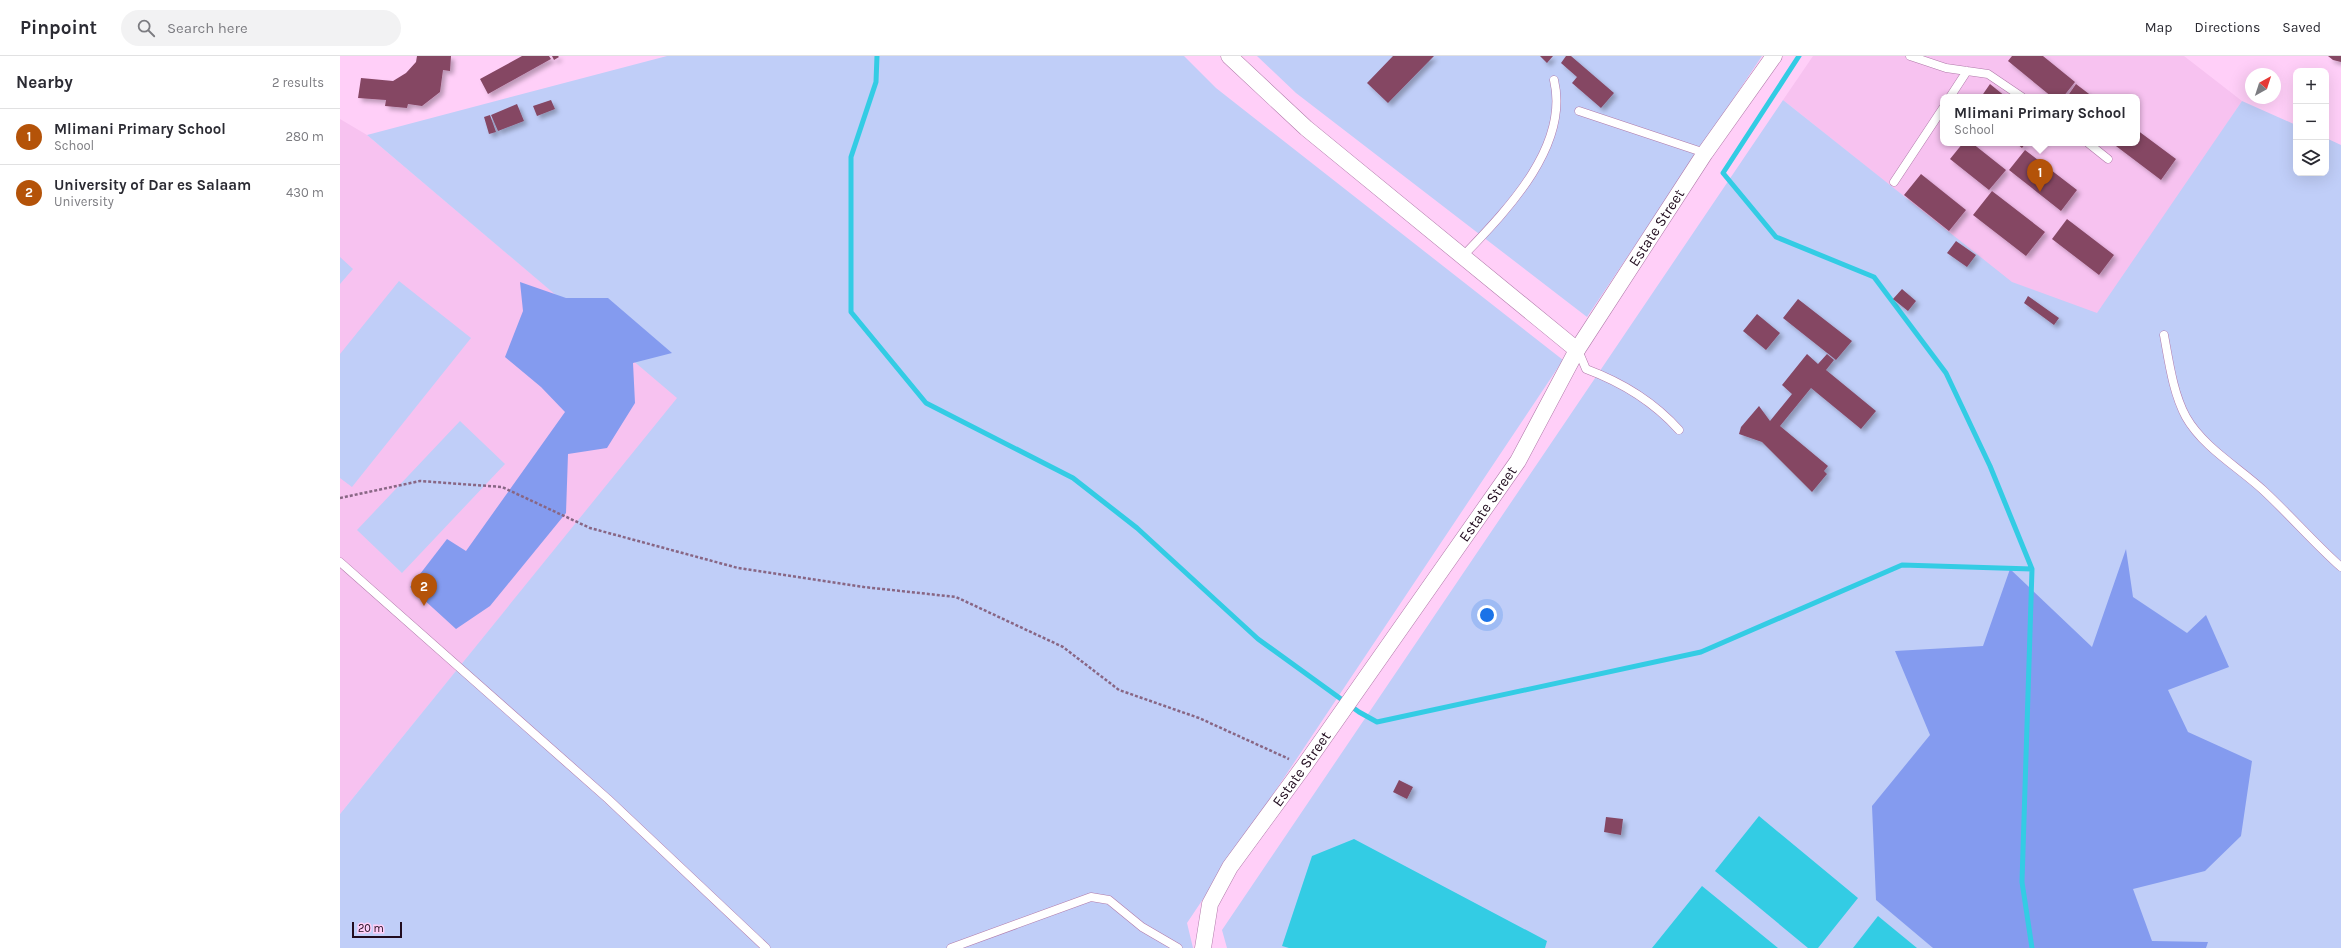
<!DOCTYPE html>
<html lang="en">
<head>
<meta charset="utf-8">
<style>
  body { margin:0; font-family:Karla,sans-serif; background:#f2f2f3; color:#2b2b33 }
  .controls { position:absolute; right:12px; top:12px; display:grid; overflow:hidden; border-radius:8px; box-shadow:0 4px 16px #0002 }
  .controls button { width:36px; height:36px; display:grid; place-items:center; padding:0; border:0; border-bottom:1px solid #e1e1e2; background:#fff; color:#2b2b33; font:20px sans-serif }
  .compass { position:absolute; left:1905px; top:12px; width:36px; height:36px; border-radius:50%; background:#fff; box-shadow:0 4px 16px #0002; rotate:39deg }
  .scale { position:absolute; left:12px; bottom:10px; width:50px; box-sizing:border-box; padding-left:4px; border:2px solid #210c1f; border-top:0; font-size:11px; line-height:14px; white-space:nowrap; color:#210c1f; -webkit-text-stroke:3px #ffcff8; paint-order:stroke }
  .you { position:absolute; left:1147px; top:559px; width:14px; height:14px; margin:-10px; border:3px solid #fff; border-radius:50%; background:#1a73e8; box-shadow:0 0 0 6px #1a73e833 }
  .badge { display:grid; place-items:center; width:26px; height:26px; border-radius:50%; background:#b45309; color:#fff; font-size:13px; font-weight:700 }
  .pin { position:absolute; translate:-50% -33px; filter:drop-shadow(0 1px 2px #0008) }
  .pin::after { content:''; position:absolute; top:21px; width:14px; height:12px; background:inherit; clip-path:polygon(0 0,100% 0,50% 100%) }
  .popup { position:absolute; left:1600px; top:38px; width:200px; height:52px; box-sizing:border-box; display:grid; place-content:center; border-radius:8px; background:#fff; filter:drop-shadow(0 1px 3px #0005); font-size:13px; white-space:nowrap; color:#7c7c81 }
  .popup b { font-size:15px; color:#2b2b33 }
  .popup::after { content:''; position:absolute; left:50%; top:100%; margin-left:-8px; border:8px solid transparent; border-top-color:#fff }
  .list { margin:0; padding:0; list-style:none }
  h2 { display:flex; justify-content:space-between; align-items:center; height:52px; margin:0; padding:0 16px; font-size:17px }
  h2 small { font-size:13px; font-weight:400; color:#7c7c81 }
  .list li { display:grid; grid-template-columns:26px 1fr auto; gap:12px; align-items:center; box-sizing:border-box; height:56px; padding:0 16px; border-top:1px solid #e1e1e2 }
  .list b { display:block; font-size:15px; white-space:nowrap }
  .list p { margin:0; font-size:13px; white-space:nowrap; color:#7c7c81 }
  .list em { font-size:13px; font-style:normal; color:#7c7c81 }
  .icon { flex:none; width:22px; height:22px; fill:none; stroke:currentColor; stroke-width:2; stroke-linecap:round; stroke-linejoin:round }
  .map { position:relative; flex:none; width:2001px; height:892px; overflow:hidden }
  header { display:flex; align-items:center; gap:24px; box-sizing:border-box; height:56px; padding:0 20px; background:#fff; border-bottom:1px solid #e1e1e2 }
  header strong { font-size:19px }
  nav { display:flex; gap:22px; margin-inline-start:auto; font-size:14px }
  .search { width:280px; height:36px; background:#f2f2f3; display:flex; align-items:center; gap:10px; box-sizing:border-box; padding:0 14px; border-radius:22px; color:#7c7c81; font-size:15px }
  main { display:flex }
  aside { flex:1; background:#fff }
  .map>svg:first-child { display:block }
  .built { fill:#f7c2f0; fill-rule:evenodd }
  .green { fill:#c0cef8 }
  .forest { fill:#849bef }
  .water { fill:#33cce4 }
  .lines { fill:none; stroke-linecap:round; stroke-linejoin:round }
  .stream { stroke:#33cce4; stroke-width:5 }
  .building { fill:#854664; filter:url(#shadow) }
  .service-casing { stroke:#b079a9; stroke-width:9 }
  .minor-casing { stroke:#b079a9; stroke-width:17 }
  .path { stroke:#886684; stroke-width:2.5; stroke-dasharray:3 2; stroke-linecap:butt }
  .service { stroke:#fff; stroke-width:8 }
  .minor { stroke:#fff; stroke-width:16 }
  .labels { text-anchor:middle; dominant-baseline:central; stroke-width:4; stroke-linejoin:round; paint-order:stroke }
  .street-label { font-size:15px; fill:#210c1f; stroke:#ffcff8 }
</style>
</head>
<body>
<header>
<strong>Pinpoint</strong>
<div class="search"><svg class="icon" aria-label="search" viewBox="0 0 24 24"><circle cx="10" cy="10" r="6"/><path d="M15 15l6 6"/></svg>Search here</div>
<nav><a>Map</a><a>Directions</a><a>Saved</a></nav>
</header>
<main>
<aside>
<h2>Nearby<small>2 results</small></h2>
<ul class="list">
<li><span class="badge">1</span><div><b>Mlimani Primary School</b><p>School</p></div><em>280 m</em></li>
<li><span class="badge">2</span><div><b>University of Dar es Salaam</b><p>University</p></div><em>430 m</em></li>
</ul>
</aside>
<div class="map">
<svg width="2001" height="892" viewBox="0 0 2001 892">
  <defs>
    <filter id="shadow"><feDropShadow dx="3.5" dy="3.5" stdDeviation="2" flood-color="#0004"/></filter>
  </defs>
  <rect width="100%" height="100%" fill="#ffcff8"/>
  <path class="built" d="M1473 0H1844L1902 45 1743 284 1443 44ZM1603 41H1797V87H1603Z
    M0 63 27 79 338 342 0 758Z"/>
  <path class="green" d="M327 0H844L876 32 1223 304 847 867 853 892H0V758L337 342 27 79Z
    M917 0H1422L1247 261 956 37Z
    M1443 44 1672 226 1757 257 1902 45 1956 69V117H1986V82L2001 89V892H887L882 874Z
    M0 201 13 213 0 228Z
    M59 225 131 282 12 431 0 422V298Z
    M120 365 165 408 62 517 17 474Z"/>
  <path class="forest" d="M180 226 226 242H268L332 297 293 307 295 347 267 392 228 398 226 457 150 550 116 573 70 531 107 483 126 495 225 356 201 331 165 301 183 255Z
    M1786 493 1793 541 1847 577 1866 559 1889 611 1828 634 1848 676 1912 705 1901 780 1865 815 1793 833 1812 885 1868 886 1866 892H1593L1536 844 1532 750 1590 679 1555 595 1643 590 1670 513 1752 591Z"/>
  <path class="water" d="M1419 760 1518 842 1478 892H1468L1375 815Z
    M1014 783 1207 885 1205 892H949L942 890 972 800Z
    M1362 830 1438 892H1312Z
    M1538 860 1577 892H1513Z"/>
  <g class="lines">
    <path class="stream" d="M537 0 536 26 511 101V256L586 347 733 422 797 472 918 583 1019 656 1037 666 1361 596 1562 509 1692 513
      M1459 0 1383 117 1436 181 1534 221 1606 317 1650 410 1692 513 1682 826 1692 892"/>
  </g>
  <path class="building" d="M77 0H111L110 15 103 14 100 36 82 50 68 48 67 52 45 50 46 44 18 42 21 22 53 25 66 17 76 6Z
    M182 0H209L211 3 148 38 140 23Z
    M212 0H218L219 1 214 4Z
    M1053 0H1094L1048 47 1027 27Z
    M1200 0H1213L1207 7Z
    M1226 0H1231L1274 37 1261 52 1232 27 1237 21 1221 7Z
    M1672 0H1703L1735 26 1723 41H1712L1668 5Z
    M1988 0H2001V6L1993 4Z
    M1650 28 1666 41H1641Z
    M1736 28 1753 41H1727Z
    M211 44 215 53 197 60 193 50Z
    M177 48 184 65 158 75 151 59Z
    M150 59 156 76 149 78 144 61Z
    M1797 74 1836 103 1821 124 1772 87H1797Z
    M1623 87H1632L1666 114 1649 134 1610 103Z
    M1676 87H1686L1682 92Z
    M1685 94 1737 134 1721 155 1669 114Z
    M1581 118 1626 154 1609 175 1564 139Z
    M1652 135 1705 176 1686 200 1633 159Z
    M1727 163 1774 199 1759 219 1712 183Z
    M1616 185 1636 199 1627 211 1607 197Z
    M1562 233 1576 245 1568 255 1553 243Z
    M1688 240 1719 262 1714 269 1684 247Z
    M1458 243 1512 285 1496 304 1443 262Z
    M1417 258 1440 277 1426 294 1403 275Z
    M1467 298 1478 308 1487 298 1494 304 1486 314 1536 355 1521 373 1471 332 1440 370 1488 410 1484 415 1487 418 1472 436 1422 386 1399 378 1401 371 1419 350 1430 365 1452 338 1442 329Z
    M1059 724 1073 731 1067 743 1053 736Z
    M1266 761 1283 763 1281 779 1264 776Z"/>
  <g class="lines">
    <defs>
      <path id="service" d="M1570 0 1606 12 1648 18 1682 41
        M1610 41 1627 15
        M1239 55 1365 97
        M1748 87 1768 103
        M1554 126 1603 52
        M1123 200C1165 156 1230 91 1214 24
        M1824 279C1829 306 1833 337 1846 361 1863 391 1898 411 1923 434 1950 459 1974 487 2001 511
        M1238 294 1246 313C1281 326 1314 346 1339 374
        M0 506 268 743 426 892
        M611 892 751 841 769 844 802 871 838 892"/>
      <g id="minor">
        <path d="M889 0 966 72 1237 294"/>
        <path id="s1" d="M863 892 870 848 890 811 964 710 1178 405 1237 294 1365 97 1434 0"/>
      </g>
    </defs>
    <use href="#service" class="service-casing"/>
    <use href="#minor" class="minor-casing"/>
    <path class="path" d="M0 442 80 425 162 431 250 472 398 512 524 531 616 541 723 591 779 634 859 662 949 703"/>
    <use href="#service" class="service"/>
    <use href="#minor" class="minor"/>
  </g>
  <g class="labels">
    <g class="street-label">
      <text stroke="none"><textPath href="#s1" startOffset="856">Estate Street</textPath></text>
      <text stroke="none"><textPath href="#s1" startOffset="532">Estate Street</textPath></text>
      <text stroke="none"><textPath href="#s1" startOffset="208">Estate Street</textPath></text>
    </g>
  </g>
</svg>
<div class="controls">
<button>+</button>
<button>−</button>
<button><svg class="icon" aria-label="layers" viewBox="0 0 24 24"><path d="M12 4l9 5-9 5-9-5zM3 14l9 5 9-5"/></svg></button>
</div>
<svg class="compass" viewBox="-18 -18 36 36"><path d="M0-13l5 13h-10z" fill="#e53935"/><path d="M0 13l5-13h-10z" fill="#7c7c81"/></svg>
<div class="scale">20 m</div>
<div class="you"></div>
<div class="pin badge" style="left:1700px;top:136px">1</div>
<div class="popup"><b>Mlimani Primary School</b>School</div>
<div class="pin badge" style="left:84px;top:550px">2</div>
</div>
</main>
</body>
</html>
